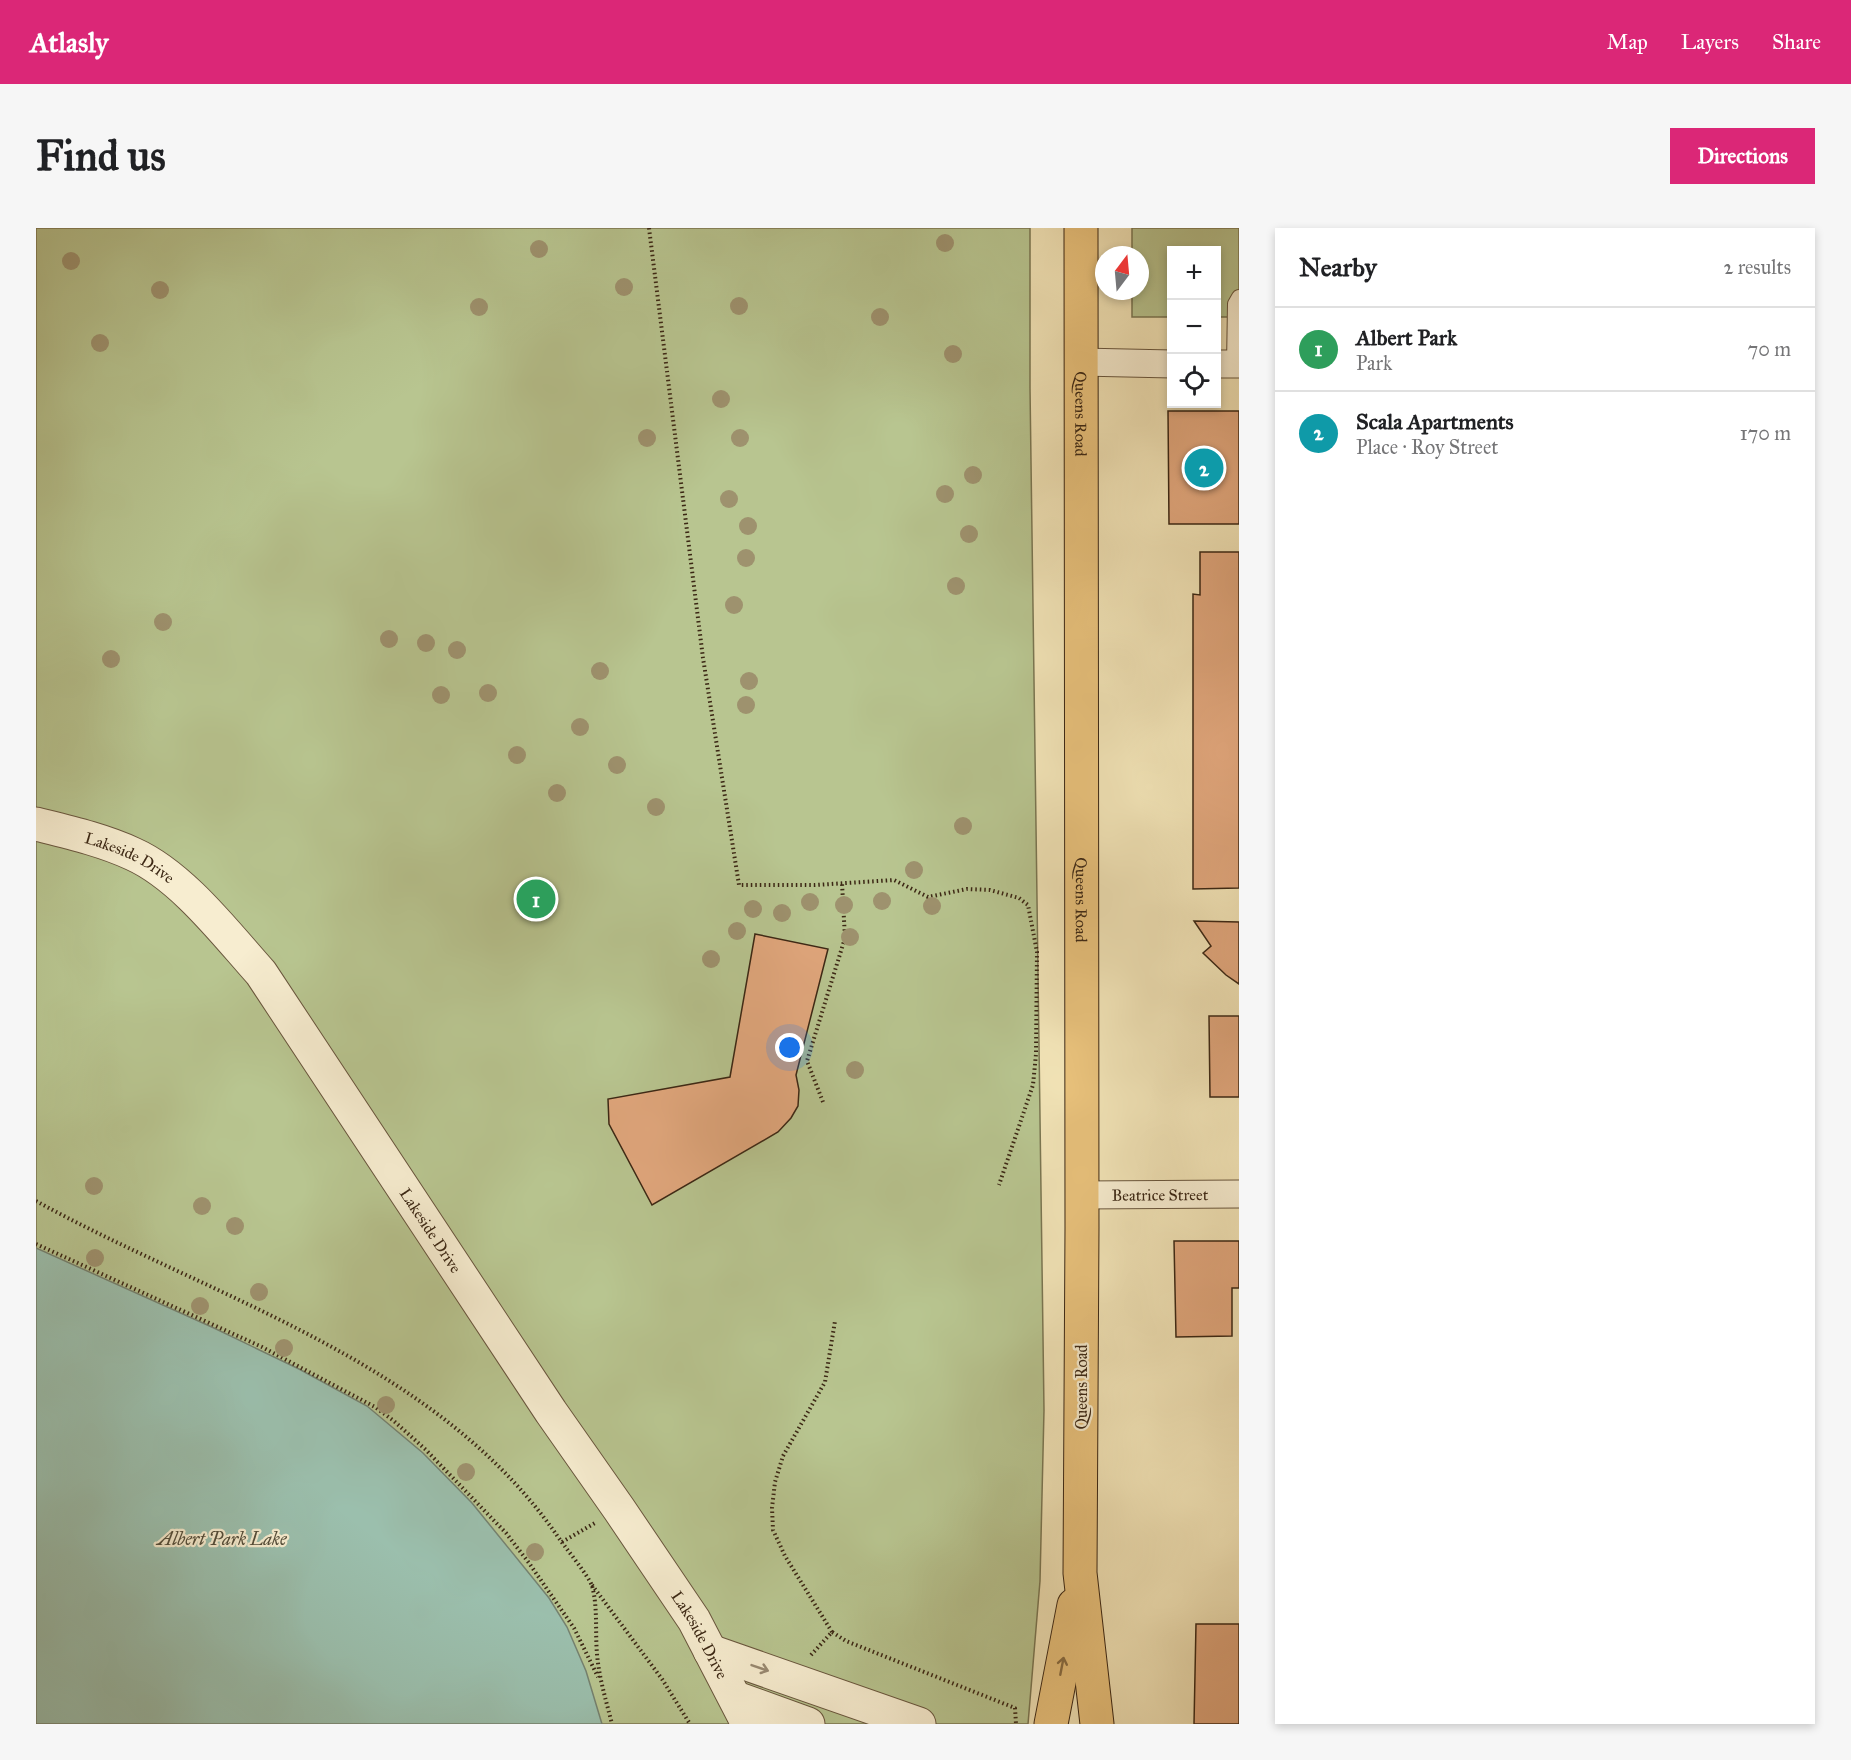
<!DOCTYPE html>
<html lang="en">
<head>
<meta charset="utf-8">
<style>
  body { margin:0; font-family:"IM FELL Great Primer",serif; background:#f6f6f6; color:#202124 }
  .controls { position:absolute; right:18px; top:18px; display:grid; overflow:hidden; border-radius:0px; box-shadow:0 3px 9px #0003 }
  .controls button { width:54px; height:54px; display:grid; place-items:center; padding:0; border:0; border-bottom:2px solid #e0e0e0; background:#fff; color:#202124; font:30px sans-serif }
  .compass { position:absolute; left:1059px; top:18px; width:54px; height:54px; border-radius:50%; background:#fff; box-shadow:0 3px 9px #0003; rotate:16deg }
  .you { position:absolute; left:754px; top:820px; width:21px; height:21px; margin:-15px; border:4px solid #fff; border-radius:50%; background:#1a73e8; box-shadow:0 0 0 9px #1a73e833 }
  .badge { display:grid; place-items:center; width:39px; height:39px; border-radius:50%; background:#db2777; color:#fff; font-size:20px; font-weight:700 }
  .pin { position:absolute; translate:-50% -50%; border:3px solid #fff; box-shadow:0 2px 6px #0006 }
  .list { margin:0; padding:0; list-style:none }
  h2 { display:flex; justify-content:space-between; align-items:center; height:78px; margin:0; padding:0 24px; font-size:26px }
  h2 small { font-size:20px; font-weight:400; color:#757577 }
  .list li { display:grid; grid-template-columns:39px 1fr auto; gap:18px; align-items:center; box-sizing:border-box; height:84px; padding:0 24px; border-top:2px solid #e0e0e0 }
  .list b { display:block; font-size:22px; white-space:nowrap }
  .list p { margin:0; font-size:20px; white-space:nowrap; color:#757577 }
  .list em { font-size:20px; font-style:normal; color:#757577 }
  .icon { flex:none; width:33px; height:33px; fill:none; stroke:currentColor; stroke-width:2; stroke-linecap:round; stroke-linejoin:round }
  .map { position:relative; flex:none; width:1203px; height:1496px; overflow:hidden; border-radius:0px }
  header { display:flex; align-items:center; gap:36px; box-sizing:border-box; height:84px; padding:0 30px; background:#db2777; color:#fff }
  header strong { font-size:28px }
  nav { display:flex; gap:33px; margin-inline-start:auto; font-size:21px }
  .intro { display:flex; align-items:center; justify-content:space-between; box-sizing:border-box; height:144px; padding:0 36px }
  h1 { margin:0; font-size:42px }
  .button { padding:15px 27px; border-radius:0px; background:#db2777; color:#fff; font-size:21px; font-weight:700 }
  main { display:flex; gap:36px; padding:0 36px }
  aside { flex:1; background:#fff; border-radius:0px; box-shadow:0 3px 9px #0003 }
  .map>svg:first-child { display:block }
  .green { fill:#b8c590; stroke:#7a7652; stroke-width:1.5 }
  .water { fill:#9bbfad; stroke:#758270; stroke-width:1.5 }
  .building { fill:#e1a77d; stroke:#3b2714; stroke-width:1.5 }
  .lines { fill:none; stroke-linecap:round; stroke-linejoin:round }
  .service-casing { stroke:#69563d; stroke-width:16 }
  .minor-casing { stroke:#69563d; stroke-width:29 }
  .tertiary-casing { stroke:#69563d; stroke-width:35 }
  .trunk-casing { stroke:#3b2714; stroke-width:35 }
  .path { stroke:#3b2714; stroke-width:4; stroke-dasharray:1.5 3; stroke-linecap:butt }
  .service { stroke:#f7edd0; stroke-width:14 }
  .minor { stroke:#f7edd0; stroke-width:27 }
  .tertiary { stroke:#f7edd0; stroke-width:33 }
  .trunk { stroke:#e9c27c; stroke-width:33 }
  .tree { fill:#9e926e }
  .oneway { stroke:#896d43 }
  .oneway2 { stroke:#998a72 }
  .labels { text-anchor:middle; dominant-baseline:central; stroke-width:4.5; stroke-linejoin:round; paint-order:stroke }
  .street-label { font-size:16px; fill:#3b2714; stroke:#f7edd0 }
  .water-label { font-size:18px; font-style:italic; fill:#534d3a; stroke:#f7edd0 }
</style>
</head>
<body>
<header>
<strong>Atlasly</strong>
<nav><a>Map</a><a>Layers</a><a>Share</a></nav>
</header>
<div class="intro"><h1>Find us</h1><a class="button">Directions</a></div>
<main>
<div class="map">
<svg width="1203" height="1496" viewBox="0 0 1203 1496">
  <rect width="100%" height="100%" fill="#f2e4b7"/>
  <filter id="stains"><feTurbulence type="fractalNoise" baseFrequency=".00333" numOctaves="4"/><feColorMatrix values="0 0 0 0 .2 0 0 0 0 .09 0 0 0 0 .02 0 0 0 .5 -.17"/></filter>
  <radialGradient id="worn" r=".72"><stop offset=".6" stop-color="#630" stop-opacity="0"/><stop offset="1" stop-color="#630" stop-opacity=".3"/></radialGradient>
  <path class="green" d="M0 0H994V160L1008 1182 1004 1353 992 1496H0Z
    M1096 0H1203V89H1181L1180 22H1136L1135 89H1096V63H1104V27H1096Z"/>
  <path class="water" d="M0 1020 178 1100 263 1141 331 1178 387 1225 436 1275 513 1370 531 1399 550 1443 566 1496H0Z"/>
  <path class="building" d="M1132 183H1203V296H1133Z
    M1164 324H1203V660L1157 661V366L1164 367Z
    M1158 693 1203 694V756L1190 747 1167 725 1175 718Z
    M719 706 792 721 760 847 763 862 762 878 755 890 742 904 616 977 573 896 572 871 694 849Z
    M1173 788H1203V869H1174Z
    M1138 1013H1203V1060H1196V1108L1140 1109Z
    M1160 1396H1203V1496H1158Z"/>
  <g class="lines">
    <defs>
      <path id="service" d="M1198 136 1199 76 1203 69"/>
      <g id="minor">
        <path d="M1045 134 1136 136"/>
        <path d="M1180 136H1203"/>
        <path id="s1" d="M1046 967 1203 966"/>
      </g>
      <g id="tertiary">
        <path id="s2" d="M0 596C32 604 67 612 97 626 146 648 190 706 225 745L515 1184 583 1281 658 1392 712 1496"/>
        <path d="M674 1423 883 1496"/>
        <path d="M700 1470 772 1496"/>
      </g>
      <g id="trunk">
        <path id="s3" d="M1045 0 1046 999 1044 1345 1061 1496"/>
        <path d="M1015 1496 1038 1377"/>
      </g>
    </defs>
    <use href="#service" class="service-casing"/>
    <use href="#minor" class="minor-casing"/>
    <use href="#tertiary" class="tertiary-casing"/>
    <use href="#trunk" class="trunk-casing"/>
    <path class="path" d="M613 0 667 430 703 657H779L858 652 892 669 931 661 954 662 983 670 992 677 1001 724 1000 826 997 857 963 957
      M787 874 771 833 809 710 806 655
      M0 973C178 1071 398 1132 520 1306 527 1317 553 1348 556 1358 562 1379 559 1404 561 1426 563 1450 570 1472 576 1496
      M0 1016 226 1119 339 1179 358 1193 390 1222 470 1305 493 1335 538 1400 562 1449
      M526 1314 559 1295
      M556 1357 626 1451 654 1496
      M796 1404 749 1328 737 1302 736 1280 739 1254 747 1228 789 1154 799 1093
      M775 1427 796 1404 810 1413 979 1480 980 1496"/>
    <use href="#service" class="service"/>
    <use href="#minor" class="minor"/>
    <use href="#tertiary" class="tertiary"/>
    <use href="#trunk" class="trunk"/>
  </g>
  <g class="tree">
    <circle cx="909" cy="15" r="9"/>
    <circle cx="503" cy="21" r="9"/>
    <circle cx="35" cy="33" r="9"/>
    <circle cx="588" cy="59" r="9"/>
    <circle cx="124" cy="62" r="9"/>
    <circle cx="703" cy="78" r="9"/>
    <circle cx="443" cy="79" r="9"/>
    <circle cx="844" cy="89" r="9"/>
    <circle cx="64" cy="115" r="9"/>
    <circle cx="917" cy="126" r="9"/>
    <circle cx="685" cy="171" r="9"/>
    <circle cx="611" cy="210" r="9"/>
    <circle cx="704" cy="210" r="9"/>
    <circle cx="937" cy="247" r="9"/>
    <circle cx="909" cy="266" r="9"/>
    <circle cx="693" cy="271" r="9"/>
    <circle cx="712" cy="298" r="9"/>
    <circle cx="933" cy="306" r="9"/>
    <circle cx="710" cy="330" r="9"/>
    <circle cx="920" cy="358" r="9"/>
    <circle cx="698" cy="377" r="9"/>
    <circle cx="127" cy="394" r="9"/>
    <circle cx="353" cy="411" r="9"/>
    <circle cx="390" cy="415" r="9"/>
    <circle cx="421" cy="422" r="9"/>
    <circle cx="75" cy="431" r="9"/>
    <circle cx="564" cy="443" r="9"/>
    <circle cx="713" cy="453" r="9"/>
    <circle cx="452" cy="465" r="9"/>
    <circle cx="405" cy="467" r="9"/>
    <circle cx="710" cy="477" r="9"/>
    <circle cx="544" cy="499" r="9"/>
    <circle cx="481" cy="527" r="9"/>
    <circle cx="581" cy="537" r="9"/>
    <circle cx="521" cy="565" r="9"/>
    <circle cx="620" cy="579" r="9"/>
    <circle cx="927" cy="598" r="9"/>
    <circle cx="878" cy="642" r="9"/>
    <circle cx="846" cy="673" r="9"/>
    <circle cx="774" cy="674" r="9"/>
    <circle cx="808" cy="677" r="9"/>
    <circle cx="896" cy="678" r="9"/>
    <circle cx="717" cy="681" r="9"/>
    <circle cx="746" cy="685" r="9"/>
    <circle cx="701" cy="703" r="9"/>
    <circle cx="814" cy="709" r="9"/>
    <circle cx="675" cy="731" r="9"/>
    <circle cx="819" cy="842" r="9"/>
    <circle cx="58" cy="958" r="9"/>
    <circle cx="166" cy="978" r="9"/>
    <circle cx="199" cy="998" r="9"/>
    <circle cx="59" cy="1030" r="9"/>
    <circle cx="223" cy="1064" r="9"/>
    <circle cx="164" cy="1078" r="9"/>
    <circle cx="248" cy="1120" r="9"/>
    <circle cx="350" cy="1177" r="9"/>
    <circle cx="430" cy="1244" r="9"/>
    <circle cx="499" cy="1324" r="9"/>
  </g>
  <defs><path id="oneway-shaft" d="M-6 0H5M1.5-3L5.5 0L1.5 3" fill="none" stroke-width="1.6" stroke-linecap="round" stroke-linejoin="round" transform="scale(1.5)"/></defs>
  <use class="oneway" href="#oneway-shaft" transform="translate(1026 1438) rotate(-79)"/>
  <use class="oneway2" href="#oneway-shaft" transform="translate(724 1440) rotate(19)"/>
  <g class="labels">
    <g class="street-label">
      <text stroke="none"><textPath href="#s3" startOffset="186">Queens Road</textPath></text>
      <text stroke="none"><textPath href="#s2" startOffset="100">Lakeside Drive</textPath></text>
      <text stroke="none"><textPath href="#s3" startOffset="672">Queens Road</textPath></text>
      <text stroke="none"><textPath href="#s1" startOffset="78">Beatrice Street</textPath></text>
      <text stroke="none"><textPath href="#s2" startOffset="586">Lakeside Drive</textPath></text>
      <text transform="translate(1045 1159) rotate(-90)">Queens Road</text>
      <text stroke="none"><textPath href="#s2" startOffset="1072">Lakeside Drive</textPath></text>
    </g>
    <g class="water-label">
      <text x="186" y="1311">Albert Park Lake</text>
    </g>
  </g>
  <rect width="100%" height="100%" filter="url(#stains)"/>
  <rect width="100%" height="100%" fill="url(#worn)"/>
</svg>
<div class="controls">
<button>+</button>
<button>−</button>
<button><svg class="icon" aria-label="locate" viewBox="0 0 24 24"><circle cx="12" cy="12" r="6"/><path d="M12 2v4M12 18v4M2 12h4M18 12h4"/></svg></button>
</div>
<svg class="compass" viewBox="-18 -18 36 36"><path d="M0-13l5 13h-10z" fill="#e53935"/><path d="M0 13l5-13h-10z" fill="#757577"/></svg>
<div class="you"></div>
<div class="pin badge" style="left:500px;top:671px;background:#2e9e5b">1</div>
<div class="pin badge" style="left:1168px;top:240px;background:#0f9aa8">2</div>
</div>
<aside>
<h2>Nearby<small>2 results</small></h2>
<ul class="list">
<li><span class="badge" style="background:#2e9e5b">1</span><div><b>Albert Park</b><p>Park</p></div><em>70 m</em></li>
<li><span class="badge" style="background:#0f9aa8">2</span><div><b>Scala Apartments</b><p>Place · Roy Street</p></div><em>170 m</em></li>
</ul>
</aside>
</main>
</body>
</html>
